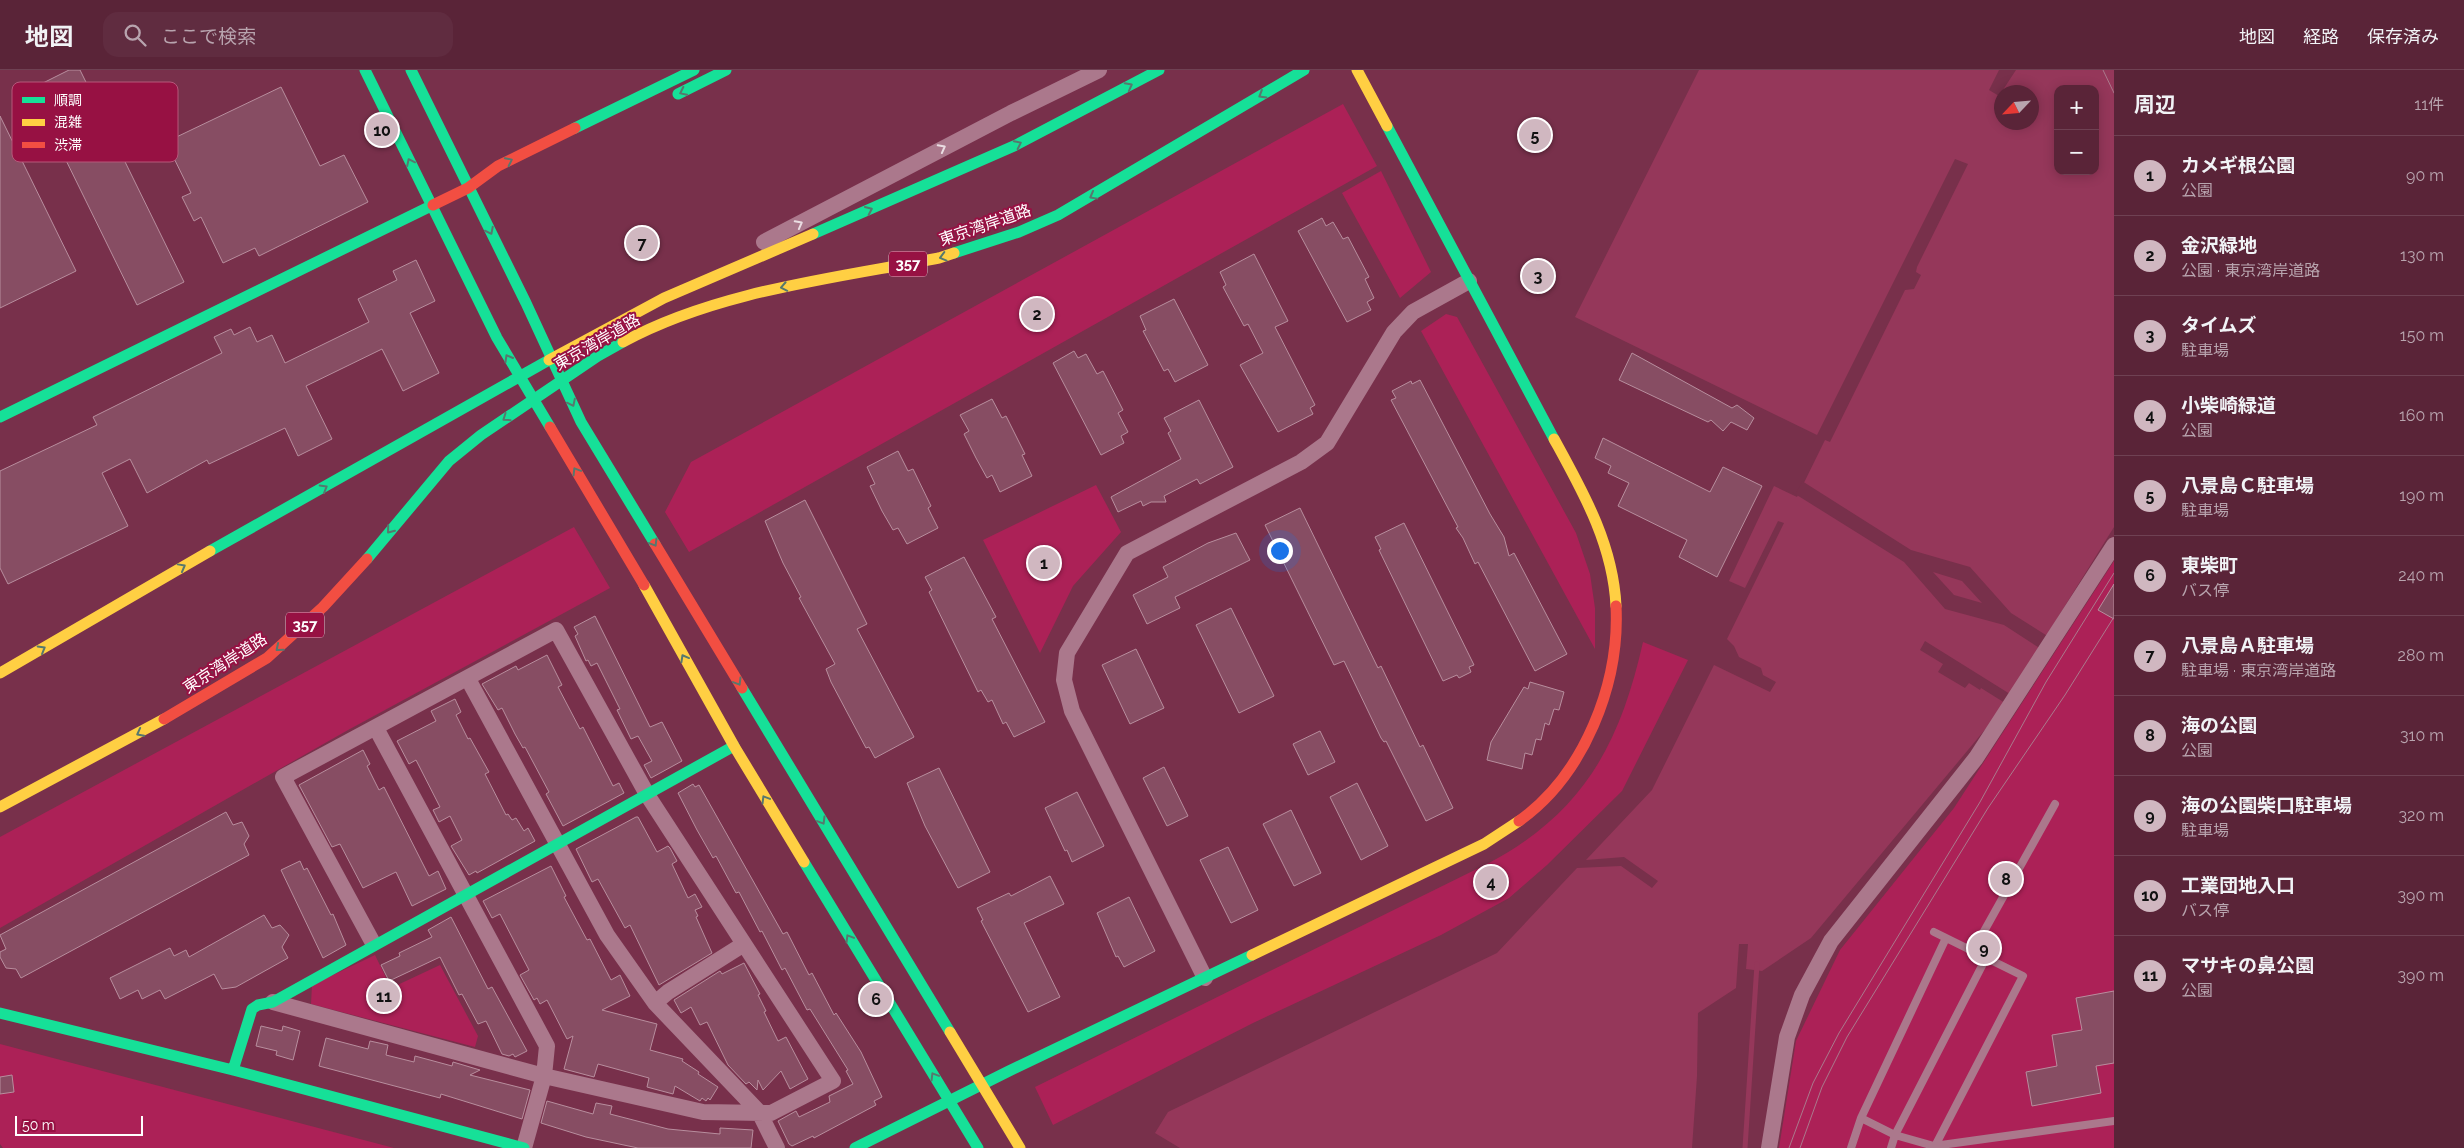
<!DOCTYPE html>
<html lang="ja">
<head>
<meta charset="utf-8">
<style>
  body { margin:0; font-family:Raleway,"Noto Sans JP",sans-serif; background:#602c40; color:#f1f3f6 }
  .controls { position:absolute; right:15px; top:15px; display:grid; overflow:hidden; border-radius:10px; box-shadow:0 2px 12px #0003 }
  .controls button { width:45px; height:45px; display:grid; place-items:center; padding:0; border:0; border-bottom:1px solid #6f4153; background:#5a2438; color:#f1f3f6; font:25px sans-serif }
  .compass { position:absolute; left:1994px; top:15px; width:45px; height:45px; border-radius:50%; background:#5a2438; box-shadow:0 2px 12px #0003; rotate:244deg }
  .scale { position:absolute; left:15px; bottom:12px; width:128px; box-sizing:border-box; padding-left:5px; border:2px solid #fff; border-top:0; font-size:14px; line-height:18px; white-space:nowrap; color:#fff; -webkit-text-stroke:4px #971143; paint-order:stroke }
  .you { position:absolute; left:1279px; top:480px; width:18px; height:18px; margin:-12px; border:4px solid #fff; border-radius:50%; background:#1a73e8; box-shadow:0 0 0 8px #1a73e833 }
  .badge { display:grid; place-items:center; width:32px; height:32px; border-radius:50%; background:#d0b7c0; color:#111; font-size:16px; font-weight:700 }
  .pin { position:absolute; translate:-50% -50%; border:2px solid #fff; box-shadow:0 1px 5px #0006 }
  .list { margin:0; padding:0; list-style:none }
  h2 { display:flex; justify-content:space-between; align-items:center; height:65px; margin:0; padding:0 20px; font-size:21px }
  h2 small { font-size:16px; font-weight:400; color:#b8a4ae }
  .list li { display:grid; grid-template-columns:32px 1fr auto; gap:15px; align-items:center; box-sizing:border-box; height:80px; padding:0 20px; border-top:1px solid #6f4153 }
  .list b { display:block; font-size:19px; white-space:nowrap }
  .list p { margin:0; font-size:16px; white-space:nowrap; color:#b8a4ae }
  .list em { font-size:16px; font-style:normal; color:#b8a4ae }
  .icon { flex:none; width:28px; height:28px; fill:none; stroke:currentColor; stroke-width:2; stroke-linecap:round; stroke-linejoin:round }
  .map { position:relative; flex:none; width:2114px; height:1078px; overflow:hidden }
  header { display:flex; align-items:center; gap:30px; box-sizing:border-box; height:70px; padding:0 25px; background:#5a2438; border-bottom:1px solid #6f4153 }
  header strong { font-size:24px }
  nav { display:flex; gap:28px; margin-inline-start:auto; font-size:18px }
  .search { width:350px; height:45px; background:#602c40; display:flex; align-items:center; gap:12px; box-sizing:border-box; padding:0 18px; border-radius:15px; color:#b8a4ae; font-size:19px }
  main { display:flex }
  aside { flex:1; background:#5a2438 }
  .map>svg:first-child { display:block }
  .green { fill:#ac2157 }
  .water { fill:#95375a; fill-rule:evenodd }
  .pier { fill:#78304b; fill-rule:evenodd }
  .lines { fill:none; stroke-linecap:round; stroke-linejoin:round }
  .stream { stroke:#95375a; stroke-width:5 }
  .building { fill:#874d63; stroke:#b88e9e }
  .lane { stroke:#ab788c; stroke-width:8 }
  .street { stroke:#ab788c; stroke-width:16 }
  .fast { stroke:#16e098; stroke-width:11 }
  .slow { stroke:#ffcf43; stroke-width:11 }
  .jam { stroke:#f24e42; stroke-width:11 }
  .tram { stroke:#aa7a8c; stroke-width:1 }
  .oneway { stroke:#56786e }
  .oneway2 { stroke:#eadde2 }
  .labels { text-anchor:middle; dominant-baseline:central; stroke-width:4; stroke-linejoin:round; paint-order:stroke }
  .shield { fill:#971143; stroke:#e0b8c7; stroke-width:1 }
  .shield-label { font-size:15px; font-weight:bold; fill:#fff }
  .street-label { font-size:16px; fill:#fff; stroke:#971143 }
  .key { fill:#971143; stroke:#b6587b; stroke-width:1 }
  .key-label { font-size:14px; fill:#fff }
</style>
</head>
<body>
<header>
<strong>地図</strong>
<div class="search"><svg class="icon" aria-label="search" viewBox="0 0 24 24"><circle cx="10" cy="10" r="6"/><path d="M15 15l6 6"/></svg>ここで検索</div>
<nav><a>地図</a><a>経路</a><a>保存済み</a></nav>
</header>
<main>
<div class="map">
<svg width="2114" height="1078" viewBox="0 0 2114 1078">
  <rect width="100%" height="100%" fill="#78304b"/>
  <path class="green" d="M1343 34 1377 96 689 482 665 442 691 392Z
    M1381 101 1431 202 1400 228 1342 123Z
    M1446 244 1457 247 1576 463 1590 504 1595 538V579L1421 261Z
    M1096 415 1121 462 1073 516 1040 583 983 470Z
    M574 457 610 518 348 660 0 858V767Z
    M2114 491V1078H1779L1796 971 1840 880 1954 738Z
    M1643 572 1688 590 1622 721 1547 795 1509 828 1441 865 1253 953 1053 1055 1035 1017 1489 793C1584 742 1620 674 1643 572Z
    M375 885 391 918 440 895 478 966 475 977 311 934 312 915Z
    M0 974 394 1078H3L0 1074Z"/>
  <path class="water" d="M1699 0H1999L1989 20 1999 26 2016 0H2114V457L2010 624 1925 571 1920 580 1943 594 1938 602 1965 618 1969 613 1980 620 1981 618 2005 633 1998 644 1811 868 1762 901 1746 899 1748 874H1739L1736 918 1698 943 1697 1006 1692 1078H1180L1155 1063 1168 1042 1497 883 1577 798 1621 796 1652 818 1658 811 1624 787 1586 790 1652 720 1714 595 1770 622 1776 612 1763 605 1761 598 1739 587 1734 576 1727 569 1784 453 1778 451 1745 518 1729 511 1774 416 1797 427 1825 370 1830 372 1905 220 1914 219 1921 205 1916 202 1917 197 1968 94 1955 89 1817 365 1575 247ZM2058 19H2095V101H2058ZM2002 22H2032V52H2002Z"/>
  <path class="pier" d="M1802 411 1911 480 1970 497 2011 543 2049 567 2041 579 2004 555 1945 539 1904 492 1792 422 1796 424ZM1933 502 1962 511 1982 533 1954 525Z"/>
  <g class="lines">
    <path class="stream" d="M1745 1078 1757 894"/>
  </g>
  <path class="building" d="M69 0H80L184 212 137 235 31 19Z
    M281 17 320 96 344 85 368 132 259 186 255 178 223 193 201 147 194 151 182 127 191 123 166 72Z
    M0 46 76 201 0 238Z
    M1322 148 1326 156 1333 152 1343 169 1348 167 1369 207 1365 209 1374 228 1367 232 1371 240 1347 252 1298 161Z
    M1254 184 1288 251 1275 257 1315 335 1310 338 1313 344 1278 362 1240 295 1263 283 1248 254 1244 256 1223 217 1226 215 1220 202Z
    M416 190 435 231 410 243 439 303 403 321 382 279 306 316 332 369 298 386 285 358 209 394 207 390 147 423 130 389 102 403 128 456 8 514 0 498V401L97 355 93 347 222 283 214 267 231 259 234 265 250 257 257 272 272 265 285 293 369 252 358 229 397 210 393 201Z
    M1174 229 1208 295 1175 312 1168 299 1164 301 1143 261 1146 260 1140 246Z
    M1074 281 1078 288 1086 284 1097 304 1103 301 1123 340 1118 343 1128 362 1121 366 1124 373 1101 385 1053 293Z
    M1632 283 1732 338 1737 335 1754 348 1747 360 1731 352 1723 361 1711 350 1708 352 1619 310Z
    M1420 310 1490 444 1504 467 1509 486 1514 483 1567 584 1535 601 1478 492 1475 494 1463 468 1456 458 1458 457 1391 330 1396 328 1392 321 1411 311 1412 314Z
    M992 329 1002 348 1006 346 1025 384 1022 385 1032 406 1000 422 992 405 987 408 976 388 964 364 969 361 960 345Z
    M1199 330 1233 397 1200 414 1197 409 1164 426 1166 432H1151L1143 436 1141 431 1118 442 1111 427 1181 389 1168 363 1171 361 1164 348Z
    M1603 368 1710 422 1723 397 1762 416 1717 507 1679 487 1687 470 1618 436 1629 413 1608 403 1611 396 1595 388Z
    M898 381 908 401 913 399 931 436 928 438 938 458 907 474 898 458 893 460 882 441 870 416 875 414 867 397Z
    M805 430 867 554 857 559 914 667 875 688 869 677 866 678 831 612 826 599 835 594 799 528 801 527 783 493 765 451Z
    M1300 438 1378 598 1381 596 1420 677 1423 675 1453 738 1426 751 1386 671 1384 672 1381 668 1344 591 1334 595 1265 455Z
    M1404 453 1474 595 1469 597 1471 602 1459 608 1457 605 1443 611 1379 480 1381 479 1375 467Z
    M1236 463 1250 490 1175 527 1180 538 1147 554 1133 525 1168 507 1163 497 1208 473Z
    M964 487 996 547 992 549 1045 652 1014 667 1006 652 1003 654 992 630 988 632 981 620 978 622 929 522 932 520 925 507Z
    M2114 514V549L2098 540Z
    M1231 538 1274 626 1239 643 1196 555Z
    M595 546 650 657 662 652 682 691 651 708 644 695 652 691 638 666 631 669 617 640 620 639 597 593 591 596 588 590 586 591 575 566 578 564 574 557Z
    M1136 579 1164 638 1130 654 1102 595Z
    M547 585 562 615 558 617 580 659 583 657 613 716 619 713 624 723 563 756 546 724 549 722 525 677 523 678 515 664 502 638 498 640 482 614 516 596 518 600Z
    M1530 612 1564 622 1559 640 1554 639 1549 655 1545 653 1541 670 1536 669 1532 685 1525 683 1522 699 1487 690 1491 672 1524 617 1528 619Z
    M455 629 461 642 456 645 468 669 470 668 489 702 485 704 506 745 508 744 512 750 516 748 524 761 528 758 535 771 477 803 476 801 469 805 451 776 462 770 450 746 439 752 433 740 440 737 416 690 409 694 397 671 436 651 431 641Z
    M1320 661 1335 692 1308 705 1293 674Z
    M363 680 370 694 367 696 379 720 384 717 429 806 438 801 446 819 412 836 396 802 363 818 340 774 332 777 299 715Z
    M1164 697 1188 746 1167 756 1143 708Z
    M939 698 990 802 958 818 925 756 907 713Z
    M1357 713 1388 776 1361 790 1330 727Z
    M693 714 695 717 699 715 783 864 787 862 809 905 812 903 834 945 836 943 861 982 882 1027 874 1031 876 1035 814 1068 813 1066 792 1076 789 1074 778 1051 796 1041 799 1047 830 1032 829 1026 853 1014 846 1001 848 1000 810 939 807 940 785 898 782 900 762 861 760 862 739 822 736 823 716 786 713 788 697 760 678 723Z
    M1077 722 1104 776 1072 792 1067 780 1065 781 1045 738Z
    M1291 740 1321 803 1294 816 1263 754Z
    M226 742 233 755 242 752 249 766 244 774 249 785 21 908 16 899 6 898 0 887V882L6 879 0 865Z
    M636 747H638L657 782 668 776 670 778 677 791 672 794 688 828 695 824 702 837 695 840 698 846 696 847 712 883 659 915 630 855 625 858 598 809 592 812 576 779Z
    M1228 777 1258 840 1231 853 1200 790Z
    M300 791 304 800 307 798 331 845 333 844 346 875 323 888 281 800Z
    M551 796 566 826 564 827 587 870 590 869 611 910 620 905 630 926 602 940 657 954 650 980 683 989 682 991 699 1002 698 1004 718 1017 710 1030 708 1028 706 1031 702 1028 700 1031 675 1016 673 1024 647 1017 649 1008 598 994 594 1007 564 999 573 966 567 969 547 930 540 934 537 928 534 930 520 905 529 900 500 844 492 848 483 831Z
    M1050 806 1064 834 1024 853 1060 927 1028 942 981 851 983 850 977 838 1009 823 1011 826Z
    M1129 827 1155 881 1124 897 1118 886 1116 887 1097 843Z
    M264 845 272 858 280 855 289 865 282 877 288 888 236 917 222 919 214 904 165 929 160 920 142 929 138 920 120 929 110 908 170 878 174 886 186 880 189 887Z
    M451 847 488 919 492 917 527 981 515 987 513 984 509 986 502 984 486 951 478 954 462 924 459 925 440 887 389 911 381 895 400 886 399 883 432 867 428 860Z
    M744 893 760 924 758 925 766 941 764 942 778 971 786 967 808 1009 790 1019 781 1001 763 1020 758 1010 757 1020 749 1012 746 1014 728 995 707 952 700 955 691 937 681 943 674 930 720 901 722 904Z
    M2114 921V993L2096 996 2101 1023 2032 1036 2026 1002 2057 996 2052 965 2082 960 2076 928Z
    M261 956 282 961 283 956 300 961 293 990 276 985 277 981 256 976Z
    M326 968 368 979 370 971 388 975 386 985 414 992 415 986 452 996 453 992 480 1000 470 1005 530 1020 522 1049 441 1024 440 1028 319 996Z
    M12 1005 14 1022 0 1024V1007Z
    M547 1031 593 1044 596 1033 612 1036 610 1044 668 1059 720 1064V1058L753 1060 751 1078H638L586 1067 541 1053Z"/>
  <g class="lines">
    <path class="lane" d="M1973 881 2055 734
      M1861 1048 1895 1065 1934 1076 2114 1051
      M1851 1078 1861 1048 1946 868
      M1891 1078 1895 1065 1986 888
      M1934 1078 2023 906 1934 862"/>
    <path class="street" d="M764 172 1011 43 1099 0
      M468 609 607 865 655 933 759 1042 777 1078
      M376 658 547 976 544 1006 524 1078
      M1205 908 1072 641 1064 610 1067 583 1127 483 1301 392 1327 373 1394 262 1413 242 1469 211
      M273 932 544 1006 703 1042 771 1043 833 1011 648 726 556 560 283 707 373 873
      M655 933 668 922 744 874
      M1769 1078 1787 967 1802 925 1831 871 1976 688 2114 475"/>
    <path class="fast" d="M365 0 497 268 550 357
      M411 0 526 233 581 352 655 474
      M678 24 726 0
      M1387 56 1554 369
      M575 58 694 0
      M813 164 1016 75 1159 0
      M954 183 1019 162 1058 145 1304 0
      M0 347 433 135
      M210 481 549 290
      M367 489 449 391 481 365 598 286 623 272
      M742 618 950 962
      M804 792 978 1078
      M0 943 233 1000 524 1078
      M233 1000 252 939 258 935 273 932 734 676
      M855 1078 1009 1001 1252 885"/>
    <path class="slow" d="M1357 0 1387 56
      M623 272C717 221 835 208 939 188L954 183
      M549 290 664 228 813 164
      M1554 369C1583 422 1613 474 1616 536
      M644 515 734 676 804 792
      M0 603 210 481
      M0 737 164 649
      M1252 885 1484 774 1519 751
      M950 962 1020 1078"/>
    <path class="jam" d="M433 135 468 118 498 96 575 58
      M550 357 644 515
      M655 474 742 618
      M164 649 267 588 323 537 367 489
      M1519 751C1584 705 1620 614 1616 536"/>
    <path class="tram" d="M2103 0 2114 23
      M1789 1078 1813 1013 1839 963 1980 732 2046 612 2114 503
      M1800 1078 1822 1017 1847 967 1988 738 2065 625 2114 547"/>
  </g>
  <defs><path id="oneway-chevron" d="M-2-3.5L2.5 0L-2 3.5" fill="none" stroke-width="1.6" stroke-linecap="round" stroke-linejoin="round" transform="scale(1.25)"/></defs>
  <g class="oneway">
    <use href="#oneway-chevron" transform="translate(1129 16) rotate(-28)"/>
    <use href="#oneway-chevron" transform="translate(683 22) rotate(154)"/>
    <use href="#oneway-chevron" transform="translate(1262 25) rotate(149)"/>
    <use href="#oneway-chevron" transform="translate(1018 74) rotate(-26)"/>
    <use href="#oneway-chevron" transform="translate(509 91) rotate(-26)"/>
    <use href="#oneway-chevron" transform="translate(410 92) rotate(-116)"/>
    <use href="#oneway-chevron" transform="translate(1093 126) rotate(151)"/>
    <use href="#oneway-chevron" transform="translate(869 140) rotate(-25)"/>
    <use href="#oneway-chevron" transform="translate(490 161) rotate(63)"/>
    <use href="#oneway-chevron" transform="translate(943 187) rotate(165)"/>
    <use href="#oneway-chevron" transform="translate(784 217) rotate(169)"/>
    <use href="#oneway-chevron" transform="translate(508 288) rotate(-120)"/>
    <use href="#oneway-chevron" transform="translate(572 333) rotate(64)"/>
    <use href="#oneway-chevron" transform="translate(506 348) rotate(145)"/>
    <use href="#oneway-chevron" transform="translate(576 401) rotate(-121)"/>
    <use href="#oneway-chevron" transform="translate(324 418) rotate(-30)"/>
    <use href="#oneway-chevron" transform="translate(390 460) rotate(129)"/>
    <use href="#oneway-chevron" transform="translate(654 473) rotate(59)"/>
    <use href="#oneway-chevron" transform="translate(182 497) rotate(-29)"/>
    <use href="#oneway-chevron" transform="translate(279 578) rotate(140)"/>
    <use href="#oneway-chevron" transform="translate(42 579) rotate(-30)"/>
    <use href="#oneway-chevron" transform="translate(684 588) rotate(-119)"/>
    <use href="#oneway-chevron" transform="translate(738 612) rotate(59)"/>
    <use href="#oneway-chevron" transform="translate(140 663) rotate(152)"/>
    <use href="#oneway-chevron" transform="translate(765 729) rotate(-121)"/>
    <use href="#oneway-chevron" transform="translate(822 751) rotate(59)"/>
    <use href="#oneway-chevron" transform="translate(849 868) rotate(-121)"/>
    <use href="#oneway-chevron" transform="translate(934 1006) rotate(-121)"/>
  </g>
  <g class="oneway2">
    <use href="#oneway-chevron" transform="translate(942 78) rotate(-28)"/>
    <use href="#oneway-chevron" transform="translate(799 154) rotate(-28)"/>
  </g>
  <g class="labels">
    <g class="shield">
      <rect x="889" y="181.5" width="38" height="25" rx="4"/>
      <rect x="286" y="542.5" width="38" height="25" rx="4"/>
    </g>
    <g class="shield-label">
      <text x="908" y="194">357</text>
      <text x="305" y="555">357</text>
    </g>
    <g class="street-label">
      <text transform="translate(985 155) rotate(-19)">東京湾岸道路</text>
      <text transform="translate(597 272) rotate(-30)">東京湾岸道路</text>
      <text transform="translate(225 593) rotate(-33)">東京湾岸道路</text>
    </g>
  </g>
  <rect x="12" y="12" width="166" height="80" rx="8" class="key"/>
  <rect x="22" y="27" width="23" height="6" fill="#16e098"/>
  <rect x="22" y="49" width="23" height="7" fill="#ffcf43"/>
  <rect x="22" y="72" width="23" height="6" fill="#f24e42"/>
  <g class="key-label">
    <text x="54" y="35">順調</text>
    <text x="54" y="57">混雑</text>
    <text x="54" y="80">渋滞</text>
  </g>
</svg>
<div class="controls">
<button>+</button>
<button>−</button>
</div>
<svg class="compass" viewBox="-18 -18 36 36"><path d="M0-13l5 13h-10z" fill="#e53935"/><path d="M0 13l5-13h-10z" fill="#b8a4ae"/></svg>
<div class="scale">50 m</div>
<div class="you"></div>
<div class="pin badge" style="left:1044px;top:493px">1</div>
<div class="pin badge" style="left:1037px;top:244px">2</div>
<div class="pin badge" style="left:1538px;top:206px">3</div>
<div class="pin badge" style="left:1491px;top:812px">4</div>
<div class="pin badge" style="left:1535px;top:65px">5</div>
<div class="pin badge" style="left:876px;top:929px">6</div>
<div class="pin badge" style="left:642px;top:173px">7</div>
<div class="pin badge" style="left:2006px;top:809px">8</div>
<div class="pin badge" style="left:1984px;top:878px">9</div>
<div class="pin badge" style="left:382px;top:60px">10</div>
<div class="pin badge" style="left:384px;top:926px">11</div>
</div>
<aside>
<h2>周辺<small>11件</small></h2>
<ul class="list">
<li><span class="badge">1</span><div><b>カメギ根公園</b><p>公園</p></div><em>90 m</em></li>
<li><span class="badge">2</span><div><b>金沢緑地</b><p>公園 · 東京湾岸道路</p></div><em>130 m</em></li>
<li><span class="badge">3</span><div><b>タイムズ</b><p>駐車場</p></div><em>150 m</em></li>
<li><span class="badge">4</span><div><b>小柴崎緑道</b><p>公園</p></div><em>160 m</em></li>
<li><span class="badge">5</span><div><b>八景島Ｃ駐車場</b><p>駐車場</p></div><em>190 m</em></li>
<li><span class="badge">6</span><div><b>東柴町</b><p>バス停</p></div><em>240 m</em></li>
<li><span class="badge">7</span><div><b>八景島Ａ駐車場</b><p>駐車場 · 東京湾岸道路</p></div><em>280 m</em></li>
<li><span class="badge">8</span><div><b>海の公園</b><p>公園</p></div><em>310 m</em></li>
<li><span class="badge">9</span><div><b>海の公園柴口駐車場</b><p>駐車場</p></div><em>320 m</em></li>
<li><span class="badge">10</span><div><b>工業団地入口</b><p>バス停</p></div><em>390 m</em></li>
<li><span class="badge">11</span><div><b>マサキの鼻公園</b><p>公園</p></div><em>390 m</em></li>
</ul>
</aside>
</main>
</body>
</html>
